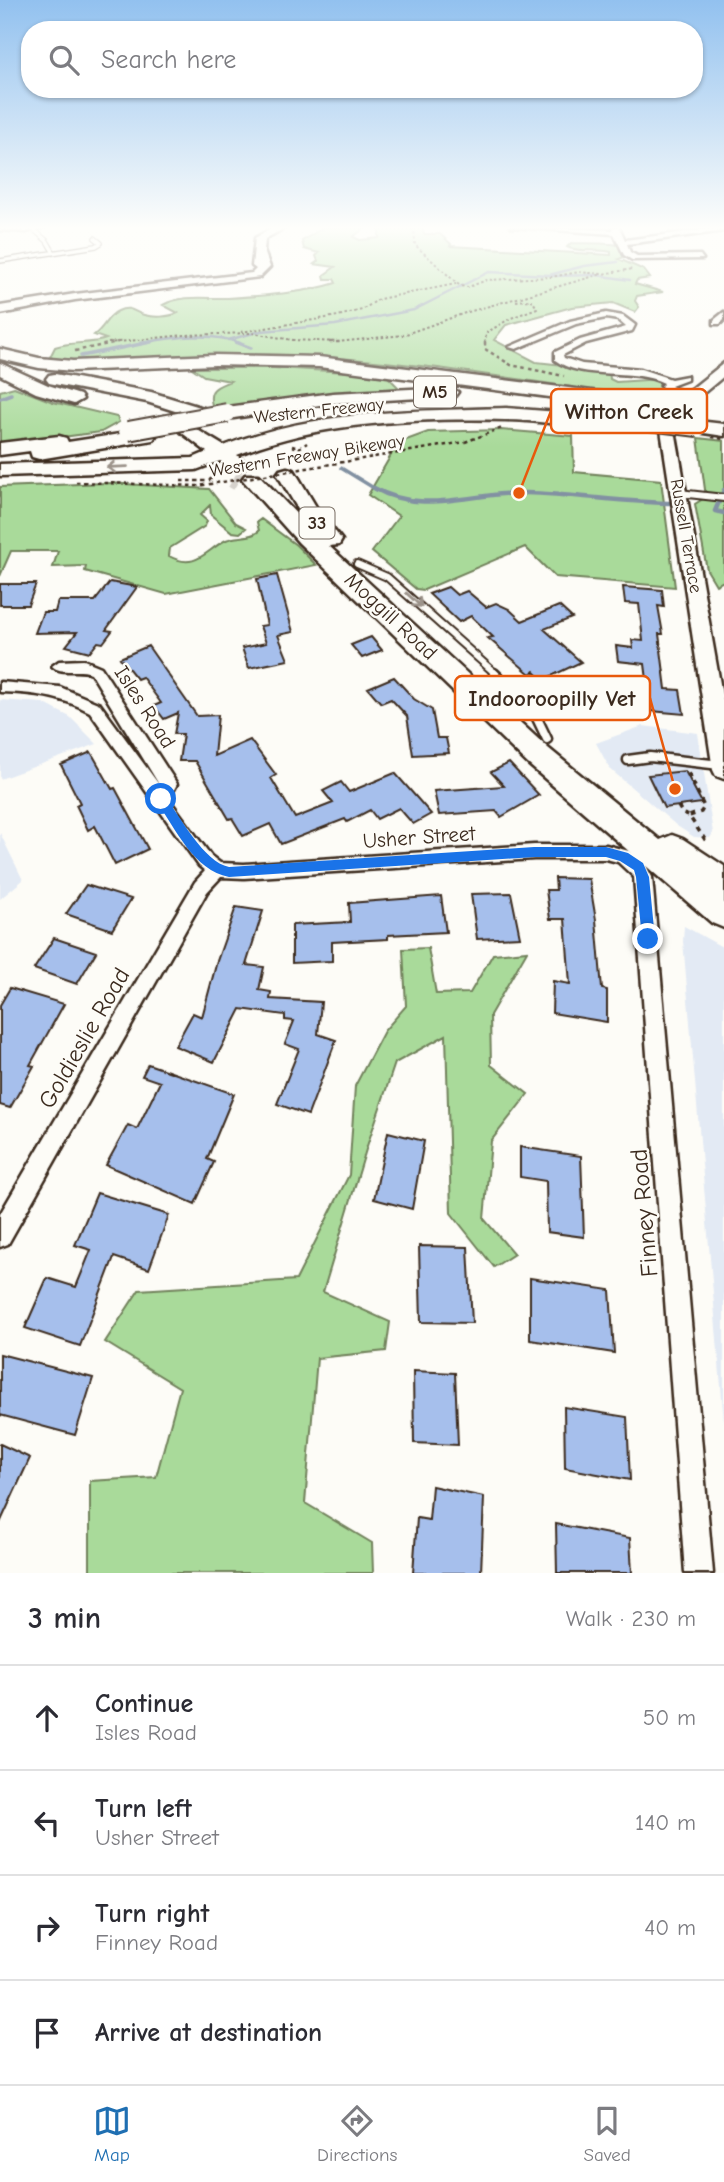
<!DOCTYPE html>
<html lang="en">
<head>
<meta charset="utf-8">
<style>
  body { margin:0; font-family:"Comic Neue",sans-serif; background:#f2f2f3; color:#2b2b33 }
  .stop { position:absolute; width:21px; height:21px; margin:-16px; border:5px solid #1a73e8; border-radius:50%; background:#fff }
  .stop.end { background:#1a73e8; border-color:#fff; box-shadow:0 2px 7px #0008 }
  .list { margin:0; padding:0; list-style:none }
  h2 { display:flex; justify-content:space-between; align-items:center; height:91px; margin:0; padding:0 28px; font-size:30px }
  h2 small { font-size:23px; font-weight:400; color:#7c7c81 }
  .list li { display:grid; grid-template-columns:46px 1fr auto; gap:21px; align-items:center; box-sizing:border-box; height:105px; padding:0 28px; border-top:2px solid #e1e1e2 }
  .list b { display:block; font-size:26px; white-space:nowrap }
  .list p { margin:0; font-size:23px; white-space:nowrap; color:#7c7c81 }
  .list em { font-size:23px; font-style:normal; color:#7c7c81 }
  .icon { flex:none; width:38px; height:38px; fill:none; stroke:currentColor; stroke-width:2; stroke-linecap:round; stroke-linejoin:round }
  .map { position:relative; flex:none; width:724px; height:1573px; overflow:hidden }
  .search { position:absolute; background:#fff; box-shadow:0 2px 5px #0004; left:21px; right:21px; top:21px; height:77px; display:flex; align-items:center; gap:18px; box-sizing:border-box; padding:0 24px; border-radius:28px; color:#7c7c81; font-size:26px }
  .sheet { height:511px; background:#fff }
  nav { display:flex; justify-content:space-around; align-items:center; box-sizing:border-box; height:98px; border-top:2px solid #e1e1e2; background:#fff; font-size:19px; color:#7c7c81 }
  nav a { display:grid; justify-items:center; gap:4px }
  nav .on { color:#1f6fb2 }
  .map>svg:first-child { display:block }
  .built { fill:#e3eaf4 }
  .green { fill:#a9da9a; stroke:#72825c; stroke-width:2 }
  .lines { fill:none; stroke-linecap:round; stroke-linejoin:round }
  .stream-far2 { stroke:#8291a2; stroke-width:2.5 }
  .stream-far1 { stroke:#8291a2; stroke-width:3.5 }
  .stream { stroke:#8291a2; stroke-width:4.5 }
  .building { fill:#a6bfec; stroke:#3b2a1e; stroke-width:2 }
  .highway-tunnel { stroke:#d6d2cc; stroke-width:18; stroke-dasharray:18 10; stroke-linecap:butt }
  .lane-far2-casing { stroke:#3b2a1e; stroke-width:6 }
  .lane-far1-casing { stroke:#3b2a1e; stroke-width:10 }
  .lane-casing { stroke:#3b2a1e; stroke-width:13 }
  .street-casing { stroke:#3b2a1e; stroke-width:5 }
  .secondary-casing { stroke:#3b2a1e; stroke-width:5 }
  .highway-casing { stroke:#3b2a1e; stroke-width:5 }
  .path-far2 { stroke:#3b2a1e; stroke-width:2; stroke-dasharray:2.5 2.5; stroke-linecap:butt }
  .path-far1 { stroke:#3b2a1e; stroke-width:2.5; stroke-dasharray:3.5 3.5; stroke-linecap:butt }
  .path { stroke:#3b2a1e; stroke-width:3.5; stroke-dasharray:5 5; stroke-linecap:butt }
  .lane-far2 { stroke:#fdfcf7; stroke-width:3.5 }
  .lane-far1 { stroke:#fdfcf7; stroke-width:6 }
  .lane { stroke:#fdfcf7; stroke-width:8 }
  .street { fill:#fdfcf7; fill-rule:evenodd }
  .secondary { fill:#fdfcf7; fill-rule:evenodd }
  .highway { fill:#fdfcf7; fill-rule:evenodd }
  .highway-bridge-casing { stroke:#3b2a1e; stroke-width:22; stroke-linecap:butt }
  .path-bridge { stroke:#3b2a1e; stroke-width:2.5; stroke-dasharray:3.5 3.5; stroke-linecap:butt }
  .highway-bridge { stroke:#fdfcf7; stroke-width:18 }
  .oneway { stroke:#9c938a }
  .route { fill:#1a73e8 }
  .labels { text-anchor:middle; dominant-baseline:central; stroke-width:5; stroke-linejoin:round; paint-order:stroke }
  .far-street-label { font-size:18px; fill:#3b2a1e; stroke:#fdfcf7 }
  .shield { fill:#fdfcf7; stroke:#75695f; stroke-width:2 }
  .shield-label { font-size:19px; font-weight:bold; fill:#3b2a1e }
  .street-label { font-size:21px; fill:#3b2a1e; stroke:#fdfcf7 }
  .near-street-label { font-size:24px; fill:#3b2a1e; stroke:#fdfcf7 }
  .leader { fill:none; stroke:#e8590c; stroke-width:2.5 }
  .callout-dot { fill:#e8590c; stroke:#fdfcf7; stroke-width:2.5 }
  .callout { fill:#fdfcf7; stroke:#e8590c; stroke-width:2.5 }
  .callout-label { font-size:23px; text-anchor:middle; font-weight:bold; fill:#3b2a1e }
</style>
</head>
<body>
<div class="map">
<svg width="724" height="1573" viewBox="0 0 724 1573">
  <rect width="100%" height="100%" fill="#fdfcf7"/>
  <filter id="ink" filterUnits="userSpaceOnUse"><feTurbulence type="fractalNoise" baseFrequency=".0143" numOctaves="2"/><feDisplacementMap in="SourceGraphic" scale="14" xChannelSelector="R" yChannelSelector="G"/><feConvolveMatrix kernelMatrix="1 2 1 2 8 2 1 2 1" color-interpolation-filters="sRGB"/></filter>
  <g filter="url(#ink)">
    <path class="built" d="M0 700 43 703 70 717 97 744 0 779Z
      M643 726 698 733 713 833 710 838 694 837 677 826 610 769 596 743Z
      M0 833 23 880 0 899Z
      M684 926 724 948V1422L683 941Z"/>
    <path class="green" d="M324 227H366L353 237 360 240 379 238V231L376 227H422L424 234H440L451 244 450 246 611 255V252C597 248 578 253 567 247L571 243C581 244 614 242 620 246 621 247 626 254 627 256L619 259 644 270 650 278 637 280 635 284 663 292 637 296 635 301 639 307 635 312 613 303 572 307 506 325 494 340 536 362 609 370 610 379 616 382 661 379 659 385 662 393 672 396 669 401C542 384 415 360 288 355 213 352 138 359 64 362L50 357 55 347C72 341 90 345 106 339L94 335C105 327 107 316 118 311 130 305 134 312 144 315 154 318 169 317 178 313L163 305C183 294 207 299 228 298 260 296 306 293 336 283L334 279H325L324 275 335 267 314 264 318 261 316 256 319 253 304 249 302 241Z
      M192 368H274L366 373 388 377 399 388 303 397 244 406 216 407 212 405C207 388 219 386 230 381L204 376Z
      M14 387 53 402 117 417 119 422 101 432 0 445V391Z
      M501 430 573 436 574 472 661 480 675 587 555 577 525 547 424 590 416 589 372 552 399 516 368 495 398 443 428 432Z
      M698 438 724 441V581L716 585 707 570 695 504 706 497Z
      M107 483 209 489 236 523 246 528 240 533 232 532 211 515 210 505 200 515 207 521 205 526 170 548 169 556C196 571 206 550 226 540 237 535 250 539 259 531L257 522 261 519 296 545 316 565 166 594 85 571 86 566 53 567 58 551H11L0 576V487Z
      M428 948 436 994 470 993 493 954 527 951 490 1015 491 1065 528 1094 491 1141 484 1219 514 1254 494 1267 451 1213 446 1035 395 1063 367 1146 323 1292 390 1322 386 1351 317 1358 305 1503 372 1543 373 1573H90V1481L156 1477 180 1388 105 1342 139 1290 296 1280 349 1175 355 1086 384 1031 406 1006 403 949Z"/>
    <g class="lines">
      <path class="stream-far2" d="M553 276 596 275 630 280
        M228 340 261 331 335 325 414 310 489 272 549 275 584 266 618 262
        M140 343C171 338 210 331 240 343"/>
      <path class="stream-far1" d="M235 342 251 348
        M81 356 151 342
        M0 398 11 394
        M341 468 377 490"/>
      <path class="stream" d="M374 488C423 516 473 492 526 493 576 494 625 503 675 503
        M724 490 715 511 724 513"/>
    </g>
    <path class="building" d="M277 575 293 632 278 635 288 660 249 668 242 648 266 643 260 626 267 625 257 579Z
      M110 582 137 587 106 630 112 631 103 643 98 642 90 652 66 646 77 632 35 633 43 612H55L58 601H95Z
      M0 584H36L28 605H0Z
      M448 587 457 595 467 591 486 607 496 603 509 609 522 621 559 606 572 618 544 629 581 662 543 680 534 671 530 674 488 638 493 637 471 616 459 622 429 594Z
      M623 587 662 590 664 607 658 606 663 634H659L666 689 680 690 684 714 651 711 645 664 618 661 616 646 633 648 632 640 643 641 639 604 625 603Z
      M371 637 382 650 362 658 351 645Z
      M148 646 197 716 218 715 214 756 250 740 276 775 271 778 295 818 333 803 323 791 341 782 349 792 395 773 431 814 413 824 399 808 377 819 370 810 347 822 345 819 281 844 270 824 243 836 232 818 229 819 195 761H179L183 734H174L178 713 164 719 154 706 161 703 142 677 137 679 120 658Z
      M394 677 414 699 432 710 437 738H446L449 753 413 755 407 716 391 699 381 703 368 688Z
      M91 752 112 789 115 788 148 849 115 865 95 826 88 830 76 805 80 803 61 765Z
      M509 763 539 795 501 817 496 811 439 815 434 791 504 786 491 772Z
      M685 771 702 803 664 808 648 775Z
      M555 878 589 879 596 920 602 989 607 990V1022L552 1013 553 981 570 984 565 919H550L546 890H556Z
      M86 885 131 899 112 930 66 914Z
      M511 893 520 937 477 939 471 894Z
      M441 896 446 932 388 935V939L332 942V961L292 963V925L350 922 349 903Z
      M236 907 263 911 246 965 264 967 259 990 271 992 270 999 321 1002 318 1034 336 1040 308 1115 277 1104 299 1049 285 1044 294 1021 285 1020V1015L241 1009 214 1062 175 1046 193 1013 202 1017 217 961Z
      M54 938 96 952 77 984 34 969Z
      M10 988 64 1004 30 1065 34 1066 10 1108 0 1105V1005Z
      M148 1064 234 1094 207 1159 214 1162 195 1204 106 1165 128 1125 137 1129 160 1082 142 1076Z
      M388 1132 424 1141 412 1209 374 1199Z
      M520 1147 581 1156 584 1237 547 1232 546 1181 520 1177Z
      M97 1193 169 1215 149 1269 114 1257 80 1346 25 1328 47 1278 76 1287 91 1250 75 1245Z
      M419 1246 468 1247 472 1323 421 1322Z
      M530 1278 610 1290 614 1353 530 1340Z
      M0 1354 93 1378 75 1435 0 1415Z
      M413 1371 455 1373 458 1445 414 1443Z
      M564 1407 627 1417 630 1480 565 1468Z
      M0 1444 30 1458 0 1523Z
      M432 1486 484 1497 481 1573H413L417 1518 429 1520Z
      M556 1524 630 1538 632 1573H557Z"/>
    <g class="lines">
      <path class="highway-tunnel" d="M233 479 238 482"/>
      <defs>
        <path id="lane-far2" d="M33 229 47 241 54 253
          M0 261 96 246 101 243 95 238"/>
        <path id="lane-far1" d="M679 493 724 498
          M357 564 387 577 496 674"/>
        <path id="lane" d="M494 673 534 712 547 739
          M628 760 650 757 720 765"/>
        <path id="street" d="M0 227H45L26 232 0 230Z
          M511 227 613 230V227H619L625 240 724 227V231L627 244 630 252 637 256 700 255 703 259 632 260 624 255 614 234Z
          M724 312V320L720 324H714V320Z
          M606 313 623 316 635 325 632 331 586 343 563 355 564 358 582 364 641 369 671 379 687 376V380L671 386 689 395V399L666 393 661 386 664 383C631 367 582 381 555 360V352L580 340 626 327 618 320 606 318 576 324 516 349 509 347 570 321Z
          M84 660 101 667 177 784 169 799 211 856 220 863 244 864 534 845H606L629 851 644 862 652 877 713 1573H685L634 877 618 862 606 859H534L244 878 221 877 207 892 8 1244 0 1247V1214L195 882 205 871 199 866 90 712C60 696 33 693 0 692V682L60 687 100 704 160 786 91 673C79 668 61 675 52 666L59 661Z"/>
        <path id="secondary" d="M274 227H286L265 239 264 251 270 267 260 277 75 300 0 314V306L75 294 252 273 256 269 252 266 255 238Z
          M724 363V376L682 411 675 430 724 706V779L716 776 713 770 661 430 663 418 670 406Z"/>
        <path id="highway" d="M0 349 39 358 73 361 215 355 319 357 664 400 673 406 664 412 319 367 215 365 73 371 39 368 0 359Z
          M0 363 48 385 80 395 83 399 74 404 36 393 0 375Z
          M55 374 151 392 210 410 212 414 203 420 147 402 49 383 46 379 49 375Z
          M449 387 458 392 455 396 333 403 227 419 218 413 227 407 333 393Z
          M506 408 624 417 642 414 651 420 649 424C603 435 552 420 505 420 419 418 317 422 237 455L247 464 244 468 237 470 220 461 196 470 0 476V464L193 458 207 452 181 432 191 426 224 446C313 410 412 411 506 408Z
          M698 421 724 424V436L691 431 688 427 691 423Z
          M146 430 153 432 156 436 153 440 39 459 32 457 30 451 0 455V443L59 436 66 438 68 442Z
          M287 468 294 470 318 510 342 540 339 545 329 546 548 748 660 840 672 835 683 839 724 866V928L712 923 528 764 299 543 242 479 245 475H259L308 526 277 474 280 470Z"/>
      </defs>
      <use href="#lane-far2" class="lane-far2-casing"/>
      <use href="#lane-far1" class="lane-far1-casing"/>
      <use href="#lane" class="lane-casing"/>
      <use href="#street" class="street-casing"/>
      <use href="#secondary" class="secondary-casing"/>
      <use href="#highway" class="highway-casing"/>
      <path class="path-far2" d="M414 227 415 245 460 286 468 287 487 280 551 277 579 272 602 274 633 269
        M241 332 338 316 362 310 379 299 456 284
        M108 343 185 335 252 333 293 340 338 342 403 335 468 312 602 274
        M485 343 486 333 511 318 537 308 532 300 514 301"/>
      <path class="path-far1" d="M329 342H342
        M485 342V349L511 365 564 376
        M75 351 118 342
        M465 442 502 428
        M292 446 299 448 307 443
        M181 481H209L217 471"/>
      <path class="path" d="M689 773 704 807 701 812 689 816
        M678 806 683 814 689 816 708 844"/>
      <use href="#lane-far2" class="lane-far2"/>
      <use href="#lane-far1" class="lane-far1"/>
      <use href="#lane" class="lane"/>
      <use href="#street" class="street"/>
      <use href="#secondary" class="secondary"/>
      <use href="#highway" class="highway"/>
      <defs>
        <path id="highway-bridge" d="M642 420 698 427
          M128 431 227 413"/>
      </defs>
      <use href="#highway-bridge" class="highway-bridge-casing"/>
      <path class="path-bridge" d="M712 437 724 439
        M76 482 198 486 465 442"/>
      <use href="#highway-bridge" class="highway-bridge"/>
    </g>
    <defs><path id="oneway-shaft" d="M-6 0H5M1.5-3L5.5 0L1.5 3" fill="none" stroke-width="1.6" stroke-linecap="round" stroke-linejoin="round" transform="scale(1.75)"/></defs>
    <g class="oneway">
      <use href="#oneway-shaft" transform="translate(117 467) rotate(178)"/>
      <use href="#oneway-shaft" transform="translate(414 600) rotate(42)"/>
    </g>
  </g>
  <linearGradient id="sky" x2="0" y2="1"><stop stop-color="#92c1ef"/><stop offset="0.51" stop-color="#fefefb"/><stop offset="1" stop-color="#fefefb" stop-opacity="0"/></linearGradient>
  <rect width="724" height="447" fill="url(#sky)"/>
  <path class="route" d="M161 795 165 796C180 817 204 862 229 867L534 847H606L628 853 643 863 649 877 655 939 648 945 642 939 636 877 634 870 620 861 606 857H534L229 877C194 870 176 830 157 802L155 799Z"/>
  <g class="labels">
    <g class="far-street-label">
      <text transform="translate(319 411) rotate(-6)">Western Freeway</text>
      <text transform="translate(307 456) rotate(-9)">Western Freeway Bikeway</text>
      <text transform="translate(686 536) rotate(80)">Russell Terrace</text>
    </g>
    <g class="shield">
      <rect x="414" y="376.5" width="42" height="31" rx="5"/>
      <rect x="299.5" y="507.5" width="35" height="31" rx="5"/>
    </g>
    <g class="shield-label">
      <text x="435" y="392">M5</text>
      <text x="317" y="523">33</text>
    </g>
    <g class="street-label">
      <text transform="translate(391 616) rotate(43)">Moggill Road</text>
      <text transform="translate(145 707) rotate(57)">Isles Road</text>
      <text transform="translate(419 837) rotate(-4)">Usher Street</text>
    </g>
    <g class="near-street-label">
      <text transform="translate(84 1038) rotate(-60)">Goldieslie Road</text>
      <text transform="translate(644 1213) rotate(-95)">Finney Road</text>
    </g>
  </g>
  <path class="leader" d="M519 493L551 411M675 789L650 698"/>
  <g class="callout-dot">
    <circle cx="519" cy="493" r="7"/>
    <circle cx="675" cy="789" r="7"/>
  </g>
  <g class="callout">
    <rect x="551" y="389" width="156" height="44" rx="7"/>
    <rect x="455" y="676" width="195" height="44" rx="7"/>
  </g>
  <g class="callout-label">
    <text x="629" y="419">Witton Creek</text>
    <text x="552" y="706">Indooroopilly Vet</text>
  </g>
</svg>
<div class="stop" style="left:161px;top:799px"></div>
<div class="stop end" style="left:648px;top:939px"></div>
<div class="search"><svg class="icon" aria-label="search" viewBox="0 0 24 24"><circle cx="10" cy="10" r="6"/><path d="M15 15l6 6"/></svg>Search here</div>
</div>
<section class="sheet">
<h2>3 min<small>Walk · 230 m</small></h2>
<ul class="list">
<li><svg class="icon" aria-label="ahead" viewBox="0 0 24 24"><path d="M12 20V5M6 11l6-6 6 6"/></svg><div><b>Continue</b><p>Isles Road</p></div><em>50 m</em></li>
<li><svg class="icon" aria-label="left" viewBox="0 0 24 24"><path d="M17 20v-9H6M10 6l-5 5 5 5"/></svg><div><b>Turn left</b><p>Usher Street</p></div><em>140 m</em></li>
<li><svg class="icon" aria-label="right" viewBox="0 0 24 24"><path d="M7 20v-9h11M14 6l5 5-5 5"/></svg><div><b>Turn right</b><p>Finney Road</p></div><em>40 m</em></li>
<li><svg class="icon" aria-label="arrive" viewBox="0 0 24 24"><path d="M6 21V4h12l-3 4 3 4H6"/></svg><div><b>Arrive at destination</b></div></li>
</ul>
</section>
<nav>
<a class="on"><svg class="icon" aria-label="map" viewBox="0 0 24 24"><path d="M3 6l6-2 6 2 6-2v14l-6 2-6-2-6 2zM9 4v14M15 6v14"/></svg>Map</a>
<a><svg class="icon" aria-label="directions" viewBox="0 0 24 24"><path d="M12 3l9 9-9 9-9-9zM9 14v-3h6M13 9l2 2-2 2"/></svg>Directions</a>
<a><svg class="icon" aria-label="saved" viewBox="0 0 24 24"><path d="M7 4h10v16l-5-4-5 4z"/></svg>Saved</a>
</nav>
</body>
</html>
